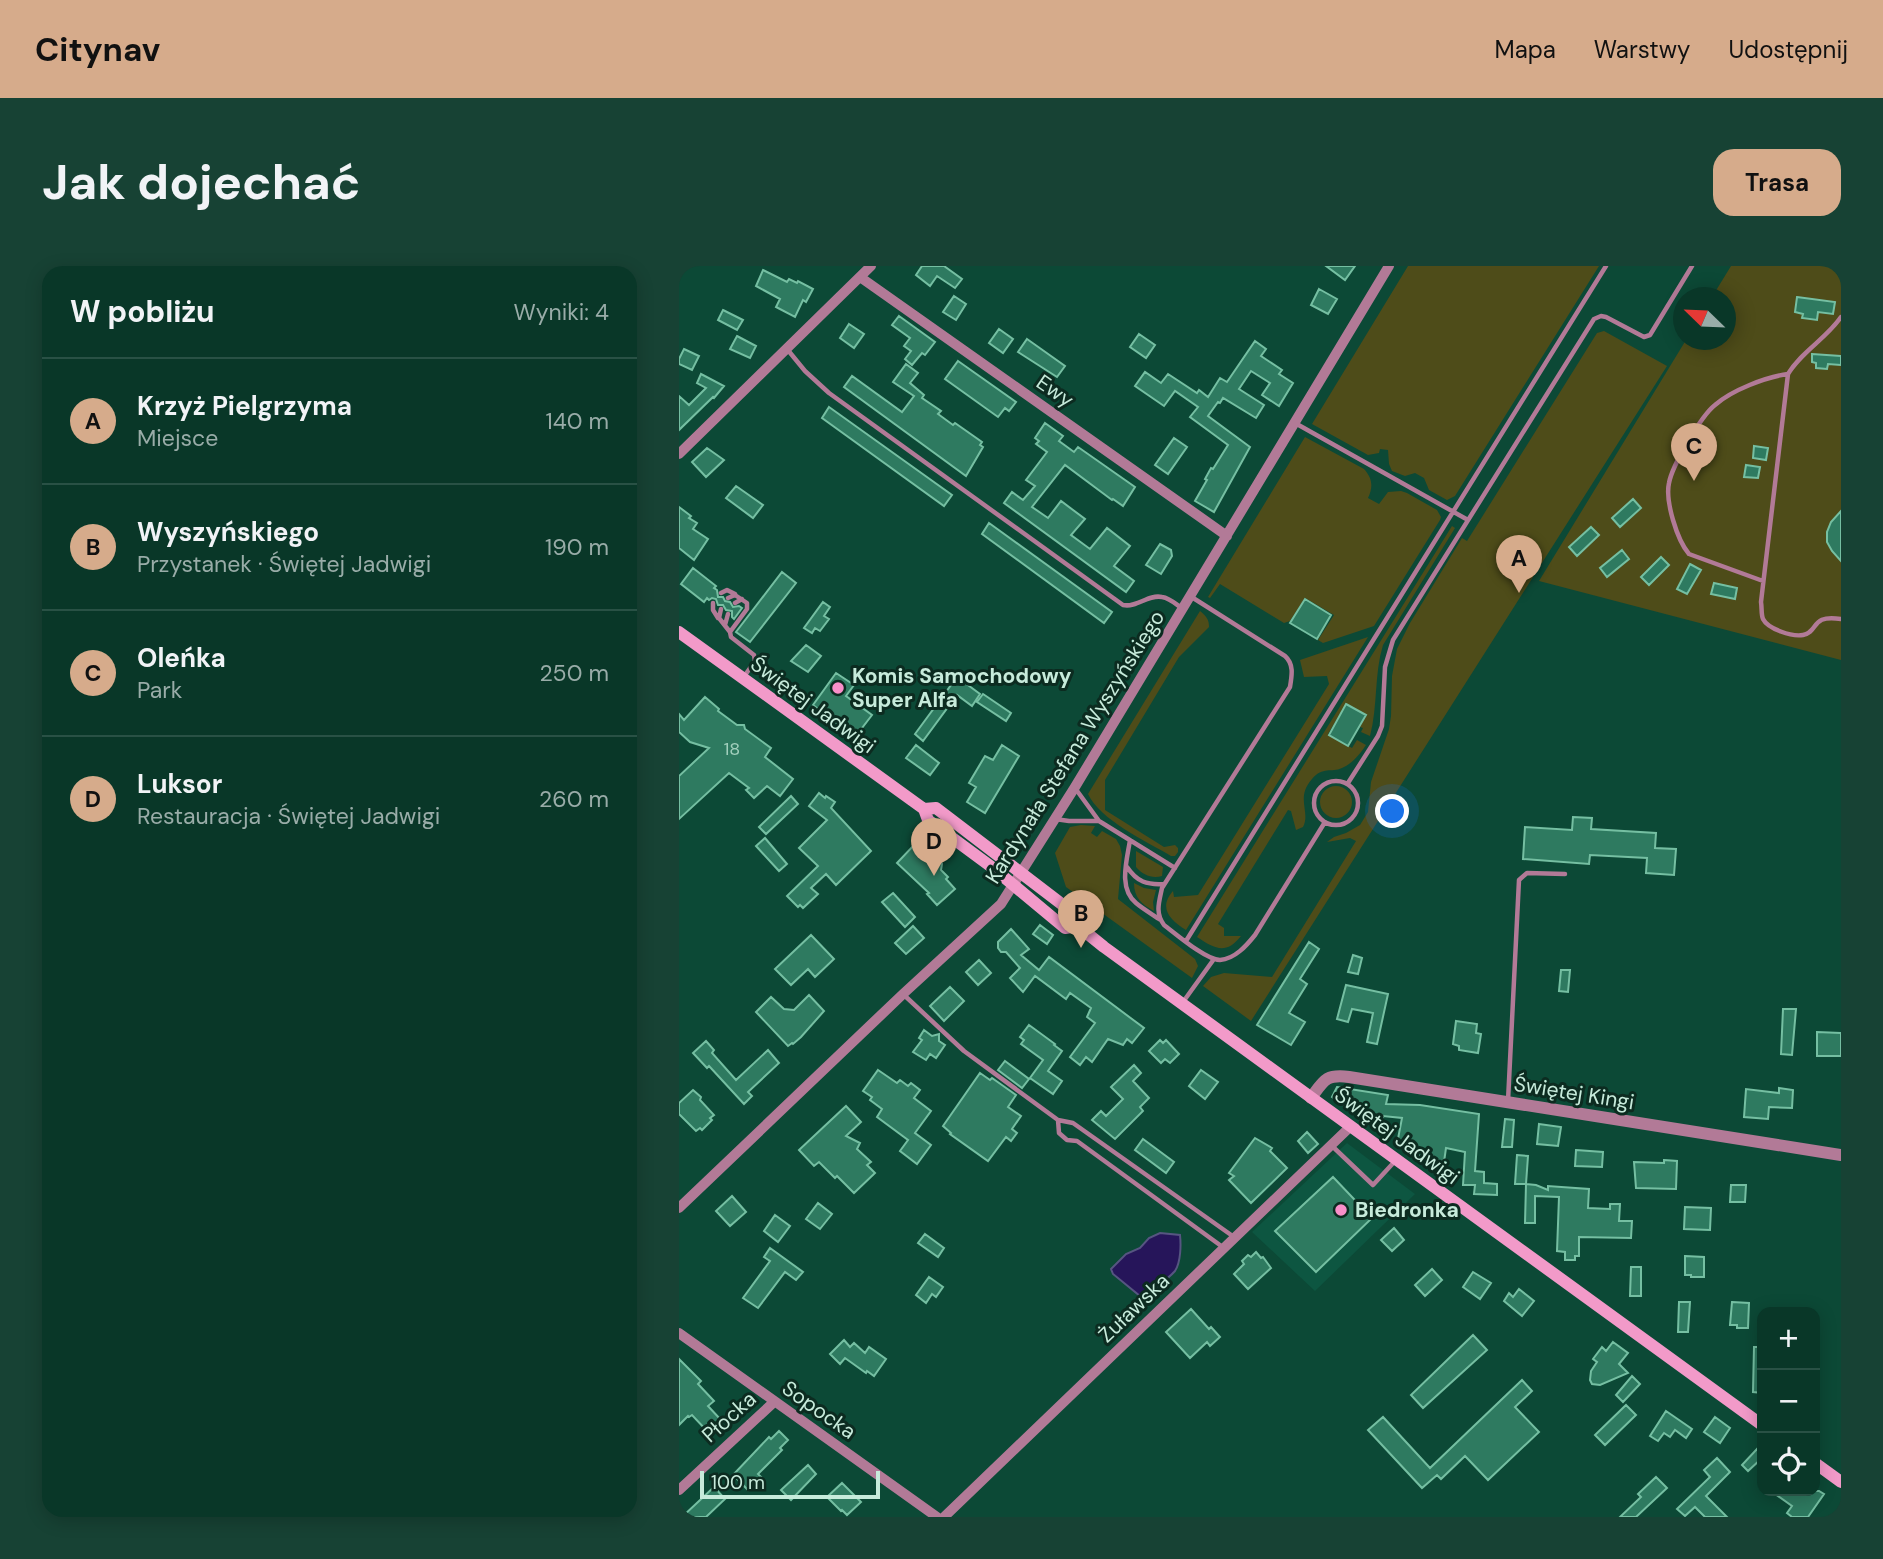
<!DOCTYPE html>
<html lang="pl">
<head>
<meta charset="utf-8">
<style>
  body { margin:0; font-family:"DM Sans",sans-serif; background:#174234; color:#f1f3f6 }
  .controls { position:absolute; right:21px; bottom:21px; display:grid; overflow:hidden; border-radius:14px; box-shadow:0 4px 18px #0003 }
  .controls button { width:63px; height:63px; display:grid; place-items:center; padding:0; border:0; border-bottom:2px solid #295145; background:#093728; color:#f1f3f6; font:35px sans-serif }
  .compass { position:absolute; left:994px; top:21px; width:63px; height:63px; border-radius:50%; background:#093728; box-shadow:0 4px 18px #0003; rotate:293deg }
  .scale { position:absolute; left:21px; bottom:18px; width:180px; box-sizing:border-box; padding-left:7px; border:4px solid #c7ebdb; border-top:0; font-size:19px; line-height:24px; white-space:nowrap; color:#c7ebdb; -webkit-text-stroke:5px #0c2b20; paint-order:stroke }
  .you { position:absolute; left:714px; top:546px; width:24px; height:24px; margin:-18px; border:5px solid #fff; border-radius:50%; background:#1a73e8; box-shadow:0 0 0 10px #1a73e833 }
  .badge { display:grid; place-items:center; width:46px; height:46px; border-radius:50%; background:#d6ab8b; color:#111; font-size:23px; font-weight:700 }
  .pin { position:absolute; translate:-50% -58px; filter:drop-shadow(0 2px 4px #0008) }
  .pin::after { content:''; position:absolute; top:37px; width:24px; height:21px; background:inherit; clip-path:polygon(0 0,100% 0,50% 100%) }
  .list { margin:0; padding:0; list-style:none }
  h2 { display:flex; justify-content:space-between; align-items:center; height:91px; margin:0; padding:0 28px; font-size:30px }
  h2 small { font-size:23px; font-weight:400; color:#99aca8 }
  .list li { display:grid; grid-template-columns:46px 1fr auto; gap:21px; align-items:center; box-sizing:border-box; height:126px; padding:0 28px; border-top:2px solid #295145 }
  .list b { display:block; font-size:26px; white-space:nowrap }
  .list p { margin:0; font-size:23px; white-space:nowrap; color:#99aca8 }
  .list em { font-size:23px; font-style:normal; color:#99aca8 }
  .icon { flex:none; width:38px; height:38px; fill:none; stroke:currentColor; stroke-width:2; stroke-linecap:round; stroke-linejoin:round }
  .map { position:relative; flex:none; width:1162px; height:1251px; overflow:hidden; border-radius:21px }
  header { display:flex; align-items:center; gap:42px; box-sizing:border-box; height:98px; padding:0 35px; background:#d6ab8b; color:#111 }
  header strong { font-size:33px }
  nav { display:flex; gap:38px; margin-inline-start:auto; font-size:24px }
  .intro { display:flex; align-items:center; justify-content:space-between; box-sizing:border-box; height:168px; padding:0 42px }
  h1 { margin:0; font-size:49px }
  .button { padding:18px 32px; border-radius:21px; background:#d6ab8b; color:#111; font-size:24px; font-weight:700 }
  main { display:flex; gap:42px; padding:0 42px }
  aside { flex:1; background:#093728; border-radius:21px; box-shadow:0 4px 18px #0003 }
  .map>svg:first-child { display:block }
  .built { fill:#0d5641 }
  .green { fill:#4e4c19 }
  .water { fill:#26155a; stroke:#565581; stroke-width:2 }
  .building { fill:#2e7a60; stroke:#75bfa2; stroke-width:2 }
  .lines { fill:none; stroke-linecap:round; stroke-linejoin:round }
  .service { stroke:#b27a97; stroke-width:4.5 }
  .minor { stroke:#b27a97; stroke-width:10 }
  .tertiary { stroke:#b27a97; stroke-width:12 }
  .secondary { stroke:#f29ac9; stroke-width:12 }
  .poi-dot { fill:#f98fc9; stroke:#0c2b20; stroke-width:2.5 }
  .labels { text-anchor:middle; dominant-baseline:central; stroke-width:6; stroke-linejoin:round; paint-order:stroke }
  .number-label { font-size:18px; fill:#a1cfbc }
  .street-label { font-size:21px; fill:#c7ebdb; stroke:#0c2b20 }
  .poi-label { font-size:21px; font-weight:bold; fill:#c7ebdb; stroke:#0c2b20; text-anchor:start }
</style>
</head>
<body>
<header>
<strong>Citynav</strong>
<nav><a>Mapa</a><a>Warstwy</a><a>Udostępnij</a></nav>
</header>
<div class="intro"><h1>Jak dojechać</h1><a class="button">Trasa</a></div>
<main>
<aside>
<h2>W pobliżu<small>Wyniki: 4</small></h2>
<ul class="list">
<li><span class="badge">A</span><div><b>Krzyż Pielgrzyma</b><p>Miejsce</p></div><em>140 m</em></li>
<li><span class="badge">B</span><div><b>Wyszyńskiego</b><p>Przystanek · Świętej Jadwigi</p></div><em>190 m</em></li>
<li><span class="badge">C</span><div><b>Oleńka</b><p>Park</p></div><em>250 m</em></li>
<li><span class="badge">D</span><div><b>Luksor</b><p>Restauracja · Świętej Jadwigi</p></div><em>260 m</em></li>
</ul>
</aside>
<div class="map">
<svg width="1162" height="1251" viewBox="0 0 1162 1251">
  <rect width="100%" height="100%" fill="#0c4936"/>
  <path class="built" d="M668 877 736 928 636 1025 573 966Z"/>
  <path class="green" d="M729 0H920L776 230 768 234 750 224 745 212 736 207 726 210 713 205 710 198 709 184 701 183 700 187 689 189 633 158Z
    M1052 0H1162V394L860 315 1007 74H1046V32L1033 31Z
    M925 65 988 100 572 755 524 720 532 711 545 707 593 711 677 575 671 572 648 576 655 571 667 567 681 559 689 546 692 516 710 463 712 450 713 410 718 383 731 357 783 272 788 275 918 67Z
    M626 171 685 203C694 213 694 221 689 232L700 238 709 226 722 225 728 227 758 244 762 251 761 254 695 360 644 377 639 374 655 349 626 332 611 355 605 357 541 318 531 332 529 331Z
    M773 260 776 262 704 379C695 408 699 440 691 470L682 466 684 462 681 461 687 449 667 438 649 468 673 482 678 474 687 479C682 487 673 498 663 502 652 507 644 500 633 513 616 532 632 546 624 561L617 564 612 545 609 544 539 658 545 662V670H562C547 689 536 683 518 671Z
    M521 345C527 350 530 353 530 361L500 391 426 514V544L485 581 496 579 499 582V586L496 590H492C467 575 421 554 409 528Z
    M689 371 507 664C491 654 479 642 494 625L495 631 519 629 650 418 648 410 625 411 621 394Z
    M641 536a16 16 0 1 1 32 0a16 16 0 1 1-32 0Z
    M402 559 416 560 412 567 418 571 423 565 437 573 441 580 443 589 439 633 516 693 519 700 513 712 387 621 376 587 391 561Z
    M457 585 484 601 483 610C473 613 464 609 457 601Z
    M455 617 465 622 477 624 474 636 475 645C462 638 455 631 455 617Z"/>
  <path class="water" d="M481 967 501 969C502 978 502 996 496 1005 489 1013 477 1021 468 1028L465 1031 461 1030 434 1008 432 1003 447 988 461 982 470 972Z"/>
  <path class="building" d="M243 0H265L283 13 276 22 258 10 251 20 237 9Z
    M647 0H676L666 14Z
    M84 4 108 16 110 13 118 17 119 15 134 23 127 36 124 34 116 51 97 41 101 33 77 20Z
    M640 23 658 33 649 48 632 39Z
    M275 30 287 38 277 54 264 46Z
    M1118 31 1156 36 1154 48 1139 46 1138 54 1123 52 1124 48 1116 46Z
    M44 44 64 54 58 64 39 54Z
    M220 50 256 76 246 89 243 87 233 99 226 93 232 85 225 80 231 72 213 59Z
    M170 58 185 68 175 82 161 72Z
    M320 63 334 73 324 87 310 77Z
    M460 68 476 79 467 92 451 81Z
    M58 70 77 80 71 92 51 83Z
    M348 73 386 100 378 111 339 86Z
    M576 75 587 83 582 90 603 104 600 108 614 117 600 140 583 129 591 117 572 105 560 123 585 139 577 152 544 132 541 137 539 136 529 150 571 181 535 246 516 235 528 214 526 213 532 202 534 203 549 179 511 151 519 141 496 125 485 140 456 120 466 106 482 117 489 108 518 127 520 124 529 131 541 112 548 116Z
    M5 83 20 90 13 104 0 98V93Z
    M1133 88 1162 90V99L1149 98 1148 103 1137 102V97L1133 96Z
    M279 95 337 136 330 145 326 142 319 151 266 113Z
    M227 98 239 107 231 117 245 129 243 132 262 145 259 148 274 159 276 157 303 176 301 179 304 181 287 210 165 121 173 110 223 146 235 130 214 116Z
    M22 108 45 120 35 132 34 131 0 164V130L10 139 27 122 18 117Z
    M150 141 273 229 265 240 143 152Z
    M366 157 384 170 380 175 395 186 399 181 456 221 444 240 434 233 433 234 386 199 353 241 369 252 382 235 406 253 392 269 411 283 428 262 451 280 435 300 455 315 447 326 325 237 333 226 344 234 356 220 347 214 368 186 357 178 360 175 356 172Z
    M495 172 508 181 489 208 476 199Z
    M1075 180 1089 182 1087 194 1074 192Z
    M28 182 45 194 27 211 13 196Z
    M1067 199 1081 201 1079 212 1065 211Z
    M57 220 84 239 74 252 47 232Z
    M954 233 962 242 941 261 933 252Z
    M0 241 12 250 10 252 18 257 14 263 29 273 15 294 0 282Z
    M1162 245V295L1153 285 1148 276V266L1152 256Z
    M310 257 433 346 425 357 303 268Z
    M912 261 920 269 898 290 890 281Z
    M481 278 492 284 493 290 482 308 467 299Z
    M943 284 950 293 928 311 921 302Z
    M982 291 990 299 970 319 962 311Z
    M1011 298 1022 304 1008 328 998 323Z
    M14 302 37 320 35 322 38 324 39 331H44L46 335 51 336 54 341 60 340 63 342 55 353 53 351V345L47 344 44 339H39L37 333 33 332 30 334 28 332 25 336 2 318Z
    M103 306 117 317 71 376 57 366Z
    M1035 317 1058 322 1056 333 1032 328Z
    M626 333 652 349 638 373 611 357Z
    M144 336 151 341 145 350 150 353 141 365 136 362 133 367 125 362Z
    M127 379 142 390 129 406 112 395Z
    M157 407 175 419 167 430 193 449 176 471 134 439Z
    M278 411 301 428 293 440 278 429 244 475 236 468Z
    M304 428 332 447 327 455 298 436Z
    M26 431 40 443 39 445 58 459H65L66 463 92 482 86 491 114 513 101 530 88 520 75 532 67 524 70 522 50 507 0 553V510L30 482 11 476 0 466V448L5 454Z
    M667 438 687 449 669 480 650 469Z
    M237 479 260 497 251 509 227 492Z
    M323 479 340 490 306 547 288 536 297 521 290 517 306 490 314 494Z
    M140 527 146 532 147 530 156 536 152 542 192 585 157 619 147 608 132 622 139 628 124 642 121 639 119 641 108 630 139 600 120 582 148 554 130 540Z
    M112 530 119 538 87 568 80 561Z
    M894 551 913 552 912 563 977 567 976 582 997 583 995 609 967 607 968 592 911 589 910 598 844 593 846 561 893 564Z
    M86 572 108 598 100 605 77 580Z
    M235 579 252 593 261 594 263 598 262 604 269 611 267 613 276 623 258 639 248 628 250 627 218 597Z
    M214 627 236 651 226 661 203 636Z
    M361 659 374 669 368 678 354 668Z
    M234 660 245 672 227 688 216 677Z
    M332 663 350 683 342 689 360 704 370 691 465 762 453 777 448 773 444 779 429 773 413 796 407 791 401 799 391 791 416 757 408 751 412 742 391 727 387 733 356 710 344 726 331 712 341 702 327 686H322L319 682V676Z
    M132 669 155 693 136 711 129 703 112 719 96 703Z
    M630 676 640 683 621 713 628 718 610 747 626 756 612 779 578 759Z
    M674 689 683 692 679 708 669 706Z
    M300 694 312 707 299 719 287 706Z
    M882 704H891L889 726 880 725Z
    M667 719 709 728 698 778 688 776 694 747 673 743 669 756 658 753Z
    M271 721 285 735 265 755 251 740Z
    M130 729 145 745 122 771 114 778 113 777 109 780 77 746 92 731 105 743 115 744Z
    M1104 743H1117L1113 789 1102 788Z
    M777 755 798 758 797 767 802 768 799 787 780 784V780L774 778Z
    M350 759 376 778 375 779 383 785 369 805 383 815 374 828 351 812 364 794 342 778 345 774 341 771Z
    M245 764 253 770 260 768V775L266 779 257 792 251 788 247 794 234 786 243 774 240 772Z
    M1138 766 1162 767V790H1138Z
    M481 774 484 777 487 774 500 788 491 797 486 793 482 797 470 785Z
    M27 775 35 784 33 787 57 814 89 784 100 797 69 826 73 830 65 838 30 800 28 802 14 787Z
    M326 795 350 813 343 822 319 804Z
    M455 799 462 807 454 815 470 832 461 841 464 845 436 873 413 854 422 845 427 850 444 833 432 821Z
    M199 804 218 817 221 814 229 820 232 817 241 824 235 832 252 845 236 867 252 879 238 898 221 885 229 874 198 851 203 843 191 834 193 831 184 825Z
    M522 804 539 816 526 833 510 820Z
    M301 807 311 814 313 812 337 829 329 841 342 850 333 863 338 867 332 875 327 871 309 895 271 868 272 867 264 860Z
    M658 821 709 829 707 838 741 839 800 848 796 905 805 906V917L818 918V929L795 928 796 919H784L786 886 767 882 765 896 733 888 734 882 718 878 723 852 704 850 700 863 692 860 693 854 679 850 653 831Z
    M1100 822 1114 824 1113 842 1090 841 1089 853 1065 851 1067 823 1100 827Z
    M14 824 22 831 21 834 35 849 31 852 33 854 23 864 21 862 17 865 0 848V837Z
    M167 840 182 856 167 870 181 877 178 883 192 896 188 899 196 907 175 927 158 910 156 912 140 896 135 900 120 884Z
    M826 853 835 854 833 881H823Z
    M860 858 882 861 879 880 858 878Z
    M628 866 639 878 629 887 619 875Z
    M576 872 593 882 591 885 608 902 572 937 550 914 555 910 550 907Z
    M464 873 495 896 487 907 456 884Z
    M897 884 924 886 923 901 896 900Z
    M838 889 849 890 847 918H836Z
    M985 894 998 895 997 923 957 922 955 896 985 897Z
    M654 911 693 952 637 1006 596 965Z
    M847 918 857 919 869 924V920L910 923 909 942 931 943V938H941L940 955H953L952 972 900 971V990H896V994H886V986L878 985 880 931 856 930V957H846Z
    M1052 919H1067L1066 936H1051Z
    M53 930 67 946 51 960 37 945Z
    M139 937 153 948 141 963 127 953Z
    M1006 941 1032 942 1031 964 1005 963Z
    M96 949 111 960 99 976 85 965Z
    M715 962 725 974 713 985 702 974Z
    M246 968 265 982 259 991 239 977Z
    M91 982 124 1006 117 1014 106 1006 79 1042 64 1032 91 995 85 991Z
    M577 986 582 992 584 991 592 1002 569 1023 555 1008 565 998 563 995 569 989 572 991Z
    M1006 990 1025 991V1011H1012V1009H1006Z
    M952 1001H962V1030H951Z
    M753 1003 763 1014 746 1030 736 1019Z
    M794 1006 812 1017 801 1033 784 1021Z
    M250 1011 264 1021 257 1031 253 1028 247 1037 237 1029Z
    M840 1023 855 1035 843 1050 825 1035 830 1027 834 1031Z
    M1000 1036H1011L1009 1066H999Z
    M1053 1036 1070 1037 1069 1062H1058V1059H1051Z
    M512 1043 530 1063 532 1061 541 1071 531 1080 528 1076 511 1092 487 1066Z
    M794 1069 808 1084 744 1142 732 1129Z
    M165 1074 171 1081 175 1077 186 1087 190 1081 207 1093 195 1110 188 1105 187 1107 166 1092 161 1098 151 1088Z
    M934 1076 949 1087 940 1098 949 1107 921 1119 913 1118 911 1114 912 1105 918 1096 914 1093 923 1081 927 1085Z
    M1075 1081H1083V1127L1074 1126Z
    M0 1093 22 1115 19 1118 35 1135 29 1140 42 1154 29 1166 13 1149 10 1151 9 1150 0 1159Z
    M953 1110 961 1118 944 1136 937 1129Z
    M843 1114 853 1125 836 1141 860 1166 809 1214 786 1190 762 1213 758 1209 743 1222 689 1164 704 1151 751 1202Z
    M947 1139 957 1149 926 1179 916 1169Z
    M987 1145 1013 1163 1007 1172 996 1164 991 1171 985 1167 979 1175 971 1170Z
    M1036 1151 1051 1162 1041 1177 1025 1166Z
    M100 1165 109 1174 101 1182 103 1184 79 1208 82 1211 69 1224 54 1209 90 1171 92 1173Z
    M1078 1183 1083 1188V1192L1069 1205 1063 1199Z
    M1038 1192 1051 1206 1027 1230 1048 1251H1026L1016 1241 1006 1250 998 1243 1031 1211 1025 1204Z
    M129 1199 137 1208 112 1234 102 1224Z
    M977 1211 988 1222 957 1251H941L962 1231 959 1228Z
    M163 1217 182 1236 168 1249 163 1244 162 1245 148 1231Z
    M35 1221 46 1233 27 1251H3Z
    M1092 1225H1140L1145 1228 1129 1251H1113L1108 1247 1113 1240Z"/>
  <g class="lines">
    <path class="service" d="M1162 51C1147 73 1123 85 1109 108L1082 336C1083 342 1082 348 1084 353 1089 363 1113 371 1124 369 1140 366 1131 348 1162 353
      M108 83 126 105 150 127 444 339C458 342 469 328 483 331 491 332 498 339 504 343
      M616 157 789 254
      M1084 315 1010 288C998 274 986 235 990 217 993 200 1022 150 1036 139 1053 124 1087 111 1109 108
      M42 327 48 324 56 328
      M511 330 606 390C615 398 613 409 611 421L483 622C480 636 476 647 485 659 497 668 527 694 541 694 556 693 568 679 576 669L646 556
      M49 332 56 329 68 337V343L51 366 52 371 75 389 76 395 64 412
      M34 337V344L39 352
      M56 337 63 333
      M42 343 40 352 51 366
      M46 359 49 348
      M635 537a22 22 0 1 1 44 0a22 22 0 1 1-44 0Z
      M669 517 699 470 703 460 706 401 714 374 915 53 922 50 927 51 965 71 971 69 1013 0
      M396 522 420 555 496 602
      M376 553 390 555H420
      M451 574C448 594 439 622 457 637 464 643 473 648 480 653
      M448 601C458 616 468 619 485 618
      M507 675 927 0
      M225 729 285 785 379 854 380 867 388 874 398 875 545 982
      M504 736 535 693
      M829 835 840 614 848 607 886 608
      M379 854 394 857 555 971
      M652 879 694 919 717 894"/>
    <path class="minor" d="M181 11 548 270
      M0 188 192 0
      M0 942 224 728 322 638 396 521 710 0
      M0 1067 258 1251
      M0 1224 95 1136
      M265 1251 672 860"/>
    <path class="tertiary" d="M632 832C645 814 647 808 670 811L1162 889"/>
    <path class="secondary" d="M0 366 245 543 249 554 314 602 386 662 399 660
      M245 543 257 542 397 649 399 660 425 681 1083 1159
      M1136 1197 1162 1216"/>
  </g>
  <g class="poi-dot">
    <circle cx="159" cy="422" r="7"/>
    <circle cx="662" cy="944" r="7"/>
  </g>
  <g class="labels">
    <g class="number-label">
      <text x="53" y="483">18</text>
    </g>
    <g class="street-label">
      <text transform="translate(376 125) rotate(35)">Ewy</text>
      <text transform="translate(134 439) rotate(36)">Świętej Jadwigi</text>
      <text transform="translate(396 481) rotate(-58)">Kardynała Stefana Wyszyńskiego</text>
      <text transform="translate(895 827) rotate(9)">Świętej Kingi</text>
      <text transform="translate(718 870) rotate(36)">Świętej Jadwigi</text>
      <text transform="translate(455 1042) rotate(-44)">Żuławska</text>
      <text transform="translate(140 1144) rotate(35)">Sopocka</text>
      <text transform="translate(50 1151) rotate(-42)">Płocka</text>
    </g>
    <g class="poi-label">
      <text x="173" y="410">Komis Samochodowy<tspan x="173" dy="24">Super Alfa</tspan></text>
      <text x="676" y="944">Biedronka</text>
    </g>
  </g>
</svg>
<div class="controls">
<button>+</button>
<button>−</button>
<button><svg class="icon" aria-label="locate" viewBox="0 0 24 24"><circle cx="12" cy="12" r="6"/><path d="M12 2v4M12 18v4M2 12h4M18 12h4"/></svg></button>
</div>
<svg class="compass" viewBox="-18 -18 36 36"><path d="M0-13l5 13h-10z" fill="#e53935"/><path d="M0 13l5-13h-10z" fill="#99aca8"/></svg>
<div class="scale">100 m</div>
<div class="you"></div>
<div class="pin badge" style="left:840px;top:327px">A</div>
<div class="pin badge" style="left:402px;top:682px">B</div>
<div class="pin badge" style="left:1015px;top:215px">C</div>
<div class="pin badge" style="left:255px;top:610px">D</div>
</div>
</main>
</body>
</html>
